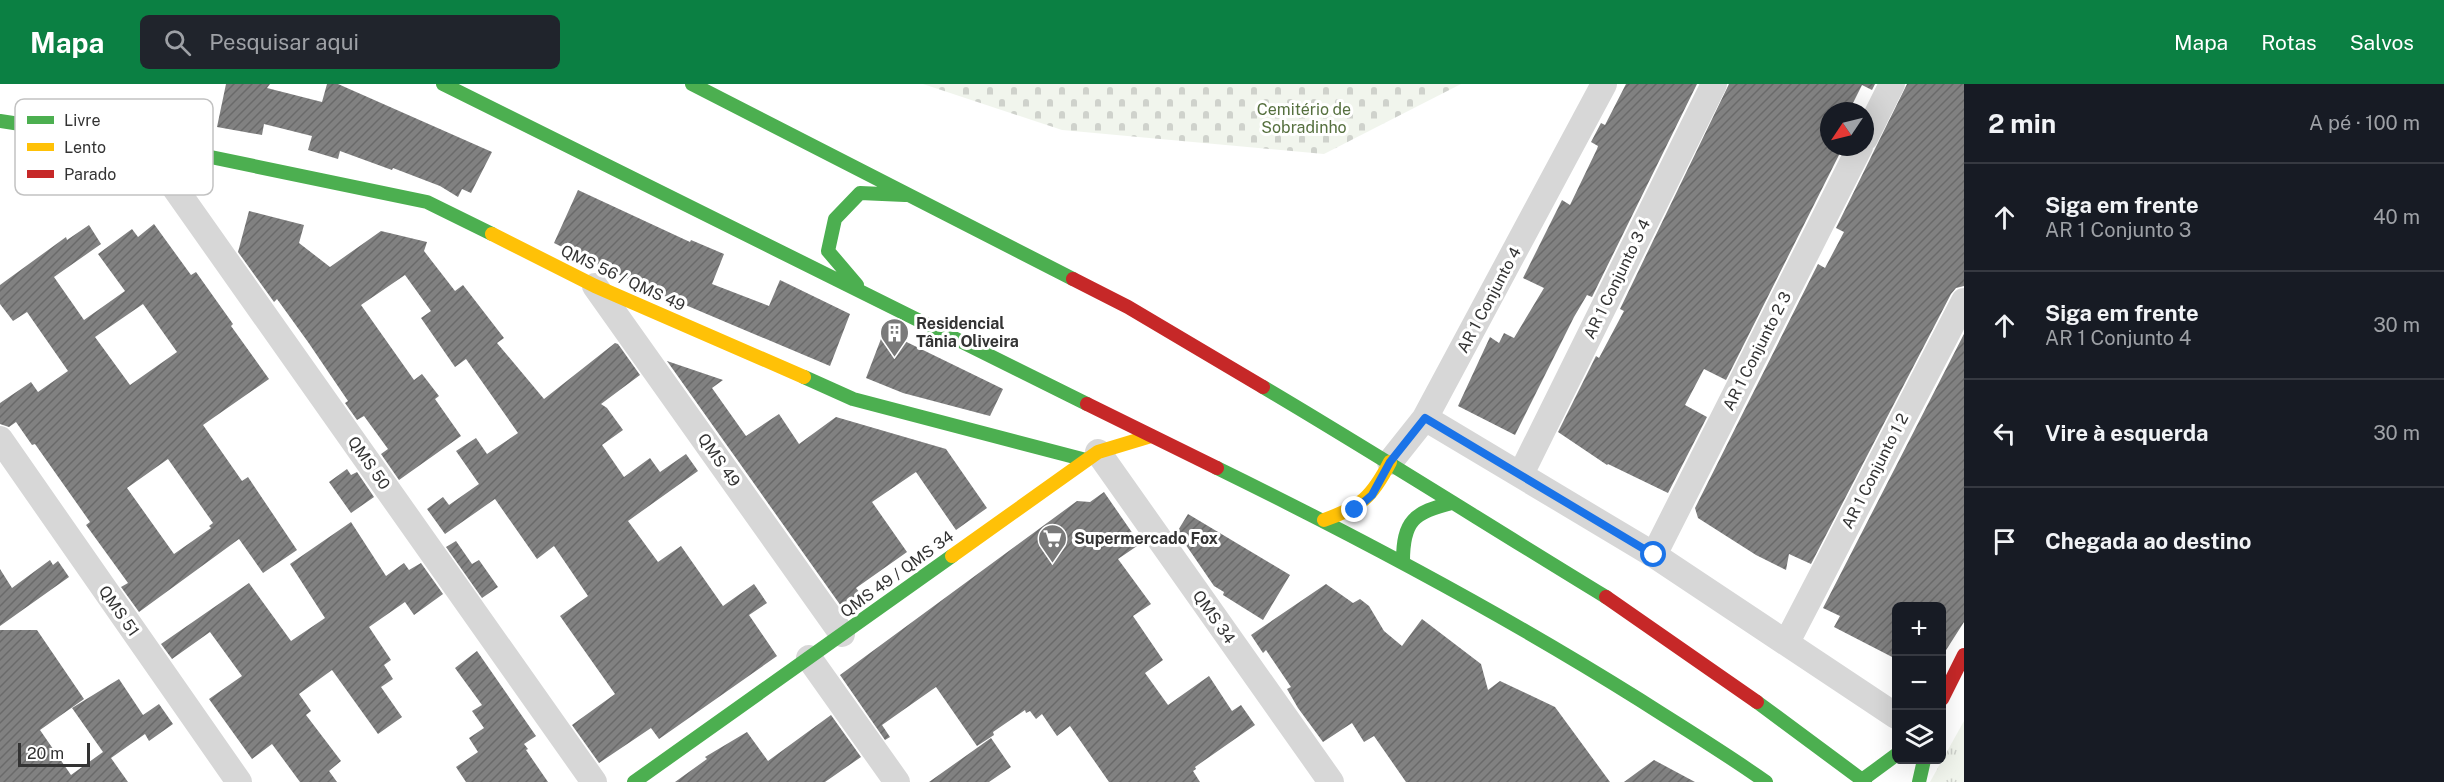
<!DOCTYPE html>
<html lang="pt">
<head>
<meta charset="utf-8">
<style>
  body { margin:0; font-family:"Public Sans",sans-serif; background:#20242c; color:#f1f3f6 }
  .controls { position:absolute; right:18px; bottom:18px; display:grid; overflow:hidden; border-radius:9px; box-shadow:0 6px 24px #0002 }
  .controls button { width:54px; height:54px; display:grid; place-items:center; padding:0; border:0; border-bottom:2px solid #363941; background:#171b24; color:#f1f3f6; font:30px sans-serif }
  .compass { position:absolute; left:1820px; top:18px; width:54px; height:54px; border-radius:50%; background:#171b24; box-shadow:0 6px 24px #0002; rotate:235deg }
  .scale { position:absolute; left:18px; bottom:15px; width:72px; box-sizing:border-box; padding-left:6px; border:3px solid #333; border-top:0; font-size:16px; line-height:21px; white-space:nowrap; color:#333; -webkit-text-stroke:4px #fff; paint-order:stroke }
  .stop { position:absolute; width:18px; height:18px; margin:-14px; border:4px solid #1a73e8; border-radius:50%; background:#fff }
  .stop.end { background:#1a73e8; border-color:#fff; box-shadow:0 2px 6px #0008 }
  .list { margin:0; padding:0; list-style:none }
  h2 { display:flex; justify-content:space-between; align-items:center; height:78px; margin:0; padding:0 24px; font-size:26px }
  h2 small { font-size:20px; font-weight:400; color:#9ea1a6 }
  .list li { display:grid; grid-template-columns:39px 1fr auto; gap:18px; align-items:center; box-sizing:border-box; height:108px; padding:0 24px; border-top:2px solid #363941 }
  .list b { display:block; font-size:22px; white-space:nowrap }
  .list p { margin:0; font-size:20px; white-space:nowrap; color:#9ea1a6 }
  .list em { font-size:20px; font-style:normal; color:#9ea1a6 }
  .icon { flex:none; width:33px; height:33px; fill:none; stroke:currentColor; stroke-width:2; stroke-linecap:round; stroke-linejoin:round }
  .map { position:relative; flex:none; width:1964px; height:698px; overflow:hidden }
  header { display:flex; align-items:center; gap:36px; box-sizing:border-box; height:84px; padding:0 30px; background:#0b8043; color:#fff }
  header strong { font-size:28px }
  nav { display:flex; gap:33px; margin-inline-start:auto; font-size:21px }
  .search { width:420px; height:54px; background:#20242c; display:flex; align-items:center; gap:15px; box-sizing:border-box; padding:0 21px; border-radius:9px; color:#9ea1a6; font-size:22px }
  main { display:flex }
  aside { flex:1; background:#171b24 }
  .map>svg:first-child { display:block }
  .grass { fill:url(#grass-tufts) }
  .cemetery { fill:url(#cemetery-stones) }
  .building { fill:url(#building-hatch); fill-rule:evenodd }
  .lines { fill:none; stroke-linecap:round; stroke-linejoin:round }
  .street { stroke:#d7d7d7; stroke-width:26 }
  .fast { stroke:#4caf50; stroke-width:14 }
  .slow { stroke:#ffc107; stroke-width:14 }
  .jam { stroke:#c62828; stroke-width:14 }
  .route { stroke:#1a73e8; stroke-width:8 }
  .labels { text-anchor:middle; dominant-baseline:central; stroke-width:6; stroke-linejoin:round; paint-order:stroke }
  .park-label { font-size:16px; fill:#56703f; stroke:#fff }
  .street-label { font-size:16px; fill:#333; stroke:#fff }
  .poi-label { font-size:16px; font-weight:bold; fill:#333; stroke:#fff; text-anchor:start }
  .key { fill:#fff; stroke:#c2c2c2; stroke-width:1.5 }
  .key-label { font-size:16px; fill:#333 }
</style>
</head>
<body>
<header>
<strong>Mapa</strong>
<div class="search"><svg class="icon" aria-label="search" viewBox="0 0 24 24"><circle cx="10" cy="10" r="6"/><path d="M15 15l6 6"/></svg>Pesquisar aqui</div>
<nav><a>Mapa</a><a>Rotas</a><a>Salvos</a></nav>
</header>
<main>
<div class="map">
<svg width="1964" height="698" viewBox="0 0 1964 698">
  <defs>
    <pattern id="grass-tufts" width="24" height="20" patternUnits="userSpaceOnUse" patternTransform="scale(1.5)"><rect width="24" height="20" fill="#f1f5ed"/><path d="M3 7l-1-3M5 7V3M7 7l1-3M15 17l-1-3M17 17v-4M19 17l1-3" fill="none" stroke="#cfd2cc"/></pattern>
    <pattern id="cemetery-stones" width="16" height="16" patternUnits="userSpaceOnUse" patternTransform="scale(1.5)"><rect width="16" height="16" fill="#f1f5ed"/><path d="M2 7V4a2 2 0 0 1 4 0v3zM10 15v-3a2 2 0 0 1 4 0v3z" fill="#cfd2cc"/></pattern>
    <pattern id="building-hatch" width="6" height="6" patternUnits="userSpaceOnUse" patternTransform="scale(1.5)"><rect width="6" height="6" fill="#818181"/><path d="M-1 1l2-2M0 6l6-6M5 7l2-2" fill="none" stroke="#6a6a6a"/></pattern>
  </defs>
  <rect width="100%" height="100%" fill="#fff"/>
  <path class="grass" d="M1964 637V698H1930Z"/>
  <path class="cemetery" d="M923 0H1461L1324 70 1062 46Z"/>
  <path class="building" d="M226 0H270L267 4 322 18 327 0H338L492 68 471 109 462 105 458 113 440 102 393 84 392 86 340 67 338 75 308 66 312 52 264 40 262 51 217 43Z
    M1626 0H1697L1592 213 1587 211 1574 233 1515 351 1458 322 1490 253 1499 259 1504 249 1514 254 1544 204 1523 194 1562 116 1570 121 1597 65 1598 62 1591 58 1601 39 1605 41Z
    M1729 0H1875L1872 6 1862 1 1849 27H1829V63H1843L1726 296 1704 285 1685 321 1707 333 1668 409 1608 380 1607 381 1558 348 1596 272 1599 274 1624 227 1620 225Z
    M1907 0H1964V202L1956 204 1951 210 1811 480 1789 470 1786 486 1756 471 1698 434 1695 424 1818 180 1825 184 1844 148 1836 144Z
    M578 106 690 158 691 156 724 170 712 200 769 222 780 196 850 230 830 282 650 206 554 159Z
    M249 127 304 141 299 159 330 183 381 147 427 158 424 167 455 207 463 201 504 254 497 259 544 315 615 259 618 260 640 291 601 320 607 324 623 346 602 361 624 393 650 374 660 388 686 370 698 387 628 437 658 478 681 462 723 522 754 500 767 519 749 531 777 572 659 655 651 644 599 679 572 641 615 610 560 532 588 512 554 462 537 475 495 415 445 450 427 425 443 413 449 421 479 400 456 367 476 354 487 370 518 349 466 275 455 283 421 234 431 227 405 191 361 221 414 296 422 290 439 312 435 315 461 352 399 396 381 370 388 365 364 332 357 336 345 319 348 317 308 258 277 215 274 218 238 168Z
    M154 140 191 191 196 188 233 240 231 242 269 295 203 341 242 397 248 393 297 466 263 489 239 455 139 528 121 503 128 499 86 441 90 438 35 360 32 361 16 338 9 343 0 340V319L31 298 38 308 68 287 27 228 13 237 0 220V201L66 153 67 156 89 141 101 160 54 193 84 236 125 207 98 170 132 145 138 153ZM143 220 177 268 130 301 95 253ZM168 375 213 439 209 442 211 444 174 470 127 404Z
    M884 247 1003 305 990 332 903 309 866 294Z
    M1964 250V538L1941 574V522H1896V575L1834 543 1840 532 1823 524Z
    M667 277 723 296 712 304 746 352 779 330 799 360 836 333 946 365 987 424 956 446 916 388 872 418 907 468 856 504 860 509 841 522Z
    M347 385 351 391 357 388 374 413 351 429 329 398Z
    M1104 408 1140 460 1118 475 1151 520 1133 532 1163 576 1145 589 1168 621 1209 592 1232 627 1241 621 1255 641 1195 683 1196 685 1193 687 1200 698H1109L1070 642 1057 652 1042 630 1036 635 1030 627 1026 629 1025 626 993 648 994 651 977 662 936 603 882 641 890 653 885 656 840 591 1077 417 1090 418Z
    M1188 430 1290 491 1263 536 1223 511 1224 508 1214 502 1177 448Z
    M351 438 386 492 404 479 409 486 421 479 443 510 414 531 405 518 369 543 391 576 384 581 393 595 381 603 402 633 378 650 332 586 299 610 311 627 306 631 341 677 329 687 337 698H300L272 660 252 675 209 615 242 592 210 548 172 575 161 560 249 499 291 557 325 534 290 480Z
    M456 457 472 480 479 476 498 503 482 514 446 463Z
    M50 476 53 481 58 477 69 493 0 542V485L12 504Z
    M1326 500 1353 519 1360 515 1369 522 1384 547 1402 562 1422 535 1481 580 1488 606 1500 597 1555 623 1610 698H1406L1374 652 1364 658 1352 639 1323 658 1298 624 1287 605 1291 603 1266 566 1263 569 1251 551Z
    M0 546H37L84 615 40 646 71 691 103 668 72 624 119 595 143 631 159 620 173 640 149 657 145 650 111 674 128 698H0Z
    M477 567 536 652 524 660 528 665 526 666 548 698H466L456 683 478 668 469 654 484 644 472 627 482 621 455 584Z
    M831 631 861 673 825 698H675L707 675 705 673 747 648 768 677Z
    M991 654 1011 683 989 698H929Z
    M1654 676 1695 698H1624Z"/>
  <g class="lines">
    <path class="street" d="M1865 54 1892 0
      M143 59 594 698
      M595 202 842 550
      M1425 334 1654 471 1896 632
      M0 355 239 698
      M1098 368 1331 698
      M1390 378 1425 334 1604 0
      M1521 390 1714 0
      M1654 471 1860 63
      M1787 558 1964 217
      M809 574 897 698"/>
    <path class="fast" d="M443 0 1087 320
      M692 0 1073 195
      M0 37 143 59 427 118 492 150
      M857 201 828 167 835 135 860 109 905 111
      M804 293 853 315 1086 376
      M1263 303C1378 371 1491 443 1606 513
      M1217 384C1362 455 1503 530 1640 616 1682 643 1725 669 1766 698
      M1403 477C1403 437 1414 428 1452 419
      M1757 618 1865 698
      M1862 696 1896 671
      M634 698 952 472
      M1919 698 1924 676"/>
    <path class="slow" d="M492 150 595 202 804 293
      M1324 436C1361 423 1372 413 1390 378
      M952 472 1098 368 1151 352"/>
    <path class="jam" d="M1073 195 1128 223 1263 303
      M1087 320 1217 384
      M1606 513 1757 618
      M1942 615 1964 571"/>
  </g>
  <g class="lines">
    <path class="route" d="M1355 426 1372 411 1390 378 1425 334 1654 471"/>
  </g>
  <defs>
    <symbol id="building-pin" viewBox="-11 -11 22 30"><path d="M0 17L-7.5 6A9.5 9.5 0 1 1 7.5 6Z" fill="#7a7a7a" stroke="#fff"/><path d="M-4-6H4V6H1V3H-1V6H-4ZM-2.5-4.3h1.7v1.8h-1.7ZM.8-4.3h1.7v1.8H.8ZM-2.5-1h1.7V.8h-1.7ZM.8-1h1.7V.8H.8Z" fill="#fff"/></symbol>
    <symbol id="supermarket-pin" viewBox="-11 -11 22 30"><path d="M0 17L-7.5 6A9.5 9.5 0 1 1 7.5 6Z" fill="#7a7a7a" stroke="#fff"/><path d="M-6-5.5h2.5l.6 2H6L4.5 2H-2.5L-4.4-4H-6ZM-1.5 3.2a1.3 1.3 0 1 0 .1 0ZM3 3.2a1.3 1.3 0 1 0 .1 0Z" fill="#fff"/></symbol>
  </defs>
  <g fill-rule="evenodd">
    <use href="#building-pin" x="878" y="232" width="33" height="45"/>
    <use href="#supermarket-pin" x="1036" y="438" width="33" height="45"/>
  </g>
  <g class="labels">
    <g class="park-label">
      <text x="1304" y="25">Cemitério de<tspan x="1304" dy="18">Sobradinho</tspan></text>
    </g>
    <g class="street-label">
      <text transform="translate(623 194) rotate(25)">QMS 56 / QMS 49</text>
      <text transform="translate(1617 195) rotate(-64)">AR 1 Conjunto 3 4</text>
      <text transform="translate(1489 216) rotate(-62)">AR 1 Conjunto 4</text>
      <text transform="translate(1757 267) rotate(-63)">AR 1 Conjunto 2 3</text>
      <text transform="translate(719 376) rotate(55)">QMS 49</text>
      <text transform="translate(369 379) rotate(55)">QMS 50</text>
      <text transform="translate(1875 387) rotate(-63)">AR 1 Conjunto 1 2</text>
      <text transform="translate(897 490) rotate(-36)">QMS 49 / QMS 34</text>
      <text transform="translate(119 527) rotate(55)">QMS 51</text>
      <text transform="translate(1214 533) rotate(55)">QMS 34</text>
    </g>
    <g class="poi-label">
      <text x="916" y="239">Residencial<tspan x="916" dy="18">Tânia Oliveira</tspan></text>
      <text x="1074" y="454">Supermercado Fox</text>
    </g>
  </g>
  <rect x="15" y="15" width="198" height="96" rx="9" class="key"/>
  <rect x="27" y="32" width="27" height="8" fill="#4caf50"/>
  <rect x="27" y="59" width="27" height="8" fill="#ffc107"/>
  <rect x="27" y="86" width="27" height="8" fill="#c62828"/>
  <g class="key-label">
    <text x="64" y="42">Livre</text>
    <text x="64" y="69">Lento</text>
    <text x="64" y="96">Parado</text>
  </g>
</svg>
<div class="controls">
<button>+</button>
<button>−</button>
<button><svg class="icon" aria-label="layers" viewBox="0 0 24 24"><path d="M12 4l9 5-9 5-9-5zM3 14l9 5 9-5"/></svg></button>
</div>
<svg class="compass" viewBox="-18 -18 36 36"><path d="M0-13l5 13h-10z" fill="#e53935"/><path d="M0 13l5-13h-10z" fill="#9ea1a6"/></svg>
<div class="scale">20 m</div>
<div class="stop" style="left:1654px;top:471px"></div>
<div class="stop end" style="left:1355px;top:426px"></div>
</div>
<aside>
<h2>2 min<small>A pé · 100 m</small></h2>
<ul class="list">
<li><svg class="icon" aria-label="ahead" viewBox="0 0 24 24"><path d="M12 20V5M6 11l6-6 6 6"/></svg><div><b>Siga em frente</b><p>AR 1 Conjunto 3</p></div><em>40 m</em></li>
<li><svg class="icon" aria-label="ahead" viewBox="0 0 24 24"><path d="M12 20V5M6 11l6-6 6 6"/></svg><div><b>Siga em frente</b><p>AR 1 Conjunto 4</p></div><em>30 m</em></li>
<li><svg class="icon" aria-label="left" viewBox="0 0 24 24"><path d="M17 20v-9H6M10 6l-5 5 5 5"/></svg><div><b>Vire à esquerda</b></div><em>30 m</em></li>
<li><svg class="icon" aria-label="arrive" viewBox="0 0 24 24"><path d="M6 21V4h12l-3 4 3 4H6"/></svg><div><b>Chegada ao destino</b></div></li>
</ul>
</aside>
</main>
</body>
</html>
